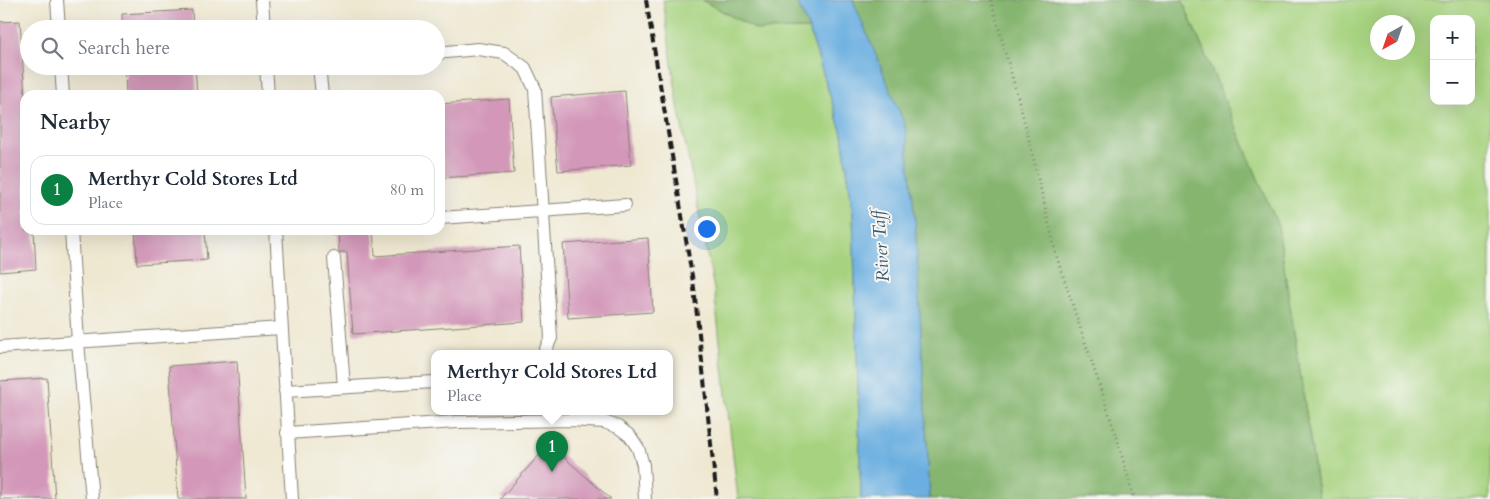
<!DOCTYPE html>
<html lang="en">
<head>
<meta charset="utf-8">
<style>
  body { margin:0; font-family:Cardo,serif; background:#f2f2f3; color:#1f2937 }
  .controls { position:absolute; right:15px; top:15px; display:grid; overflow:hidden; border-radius:10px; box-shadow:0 5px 20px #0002 }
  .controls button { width:45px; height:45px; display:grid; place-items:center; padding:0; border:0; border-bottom:1px solid #e0e1e3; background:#fff; color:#1f2937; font:25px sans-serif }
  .compass { position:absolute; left:1370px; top:15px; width:45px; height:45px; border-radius:50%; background:#fff; box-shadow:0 5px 20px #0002; rotate:220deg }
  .you { position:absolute; left:706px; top:228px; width:18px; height:18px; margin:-12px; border:4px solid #fff; border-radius:50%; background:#1a73e8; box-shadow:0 0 0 8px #1a73e833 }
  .badge { display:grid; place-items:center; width:32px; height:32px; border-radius:50%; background:#0b8043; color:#fff; font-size:16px; font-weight:700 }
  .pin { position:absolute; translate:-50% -41px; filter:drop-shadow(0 1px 2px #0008) }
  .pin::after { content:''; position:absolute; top:26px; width:18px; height:15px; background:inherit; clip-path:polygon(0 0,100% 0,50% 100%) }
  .popup { position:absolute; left:431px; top:350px; width:242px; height:65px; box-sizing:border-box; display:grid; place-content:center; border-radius:10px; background:#fff; filter:drop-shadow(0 1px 4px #0005); font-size:16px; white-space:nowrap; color:#747a83 }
  .popup b { font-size:19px; color:#1f2937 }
  .popup::after { content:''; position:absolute; left:50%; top:100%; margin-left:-10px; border:10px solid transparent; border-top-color:#fff }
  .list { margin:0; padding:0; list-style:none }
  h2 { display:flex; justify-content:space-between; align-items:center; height:65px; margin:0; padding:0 20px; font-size:21px }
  h2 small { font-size:16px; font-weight:400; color:#747a83 }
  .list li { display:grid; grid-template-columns:32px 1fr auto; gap:15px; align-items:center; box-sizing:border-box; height:70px; margin:0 10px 10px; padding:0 10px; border:1px solid #e0e1e3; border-radius:15px }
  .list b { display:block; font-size:19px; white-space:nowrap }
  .list p { margin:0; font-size:16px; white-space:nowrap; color:#747a83 }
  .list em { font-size:16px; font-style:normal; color:#747a83 }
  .icon { flex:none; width:28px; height:28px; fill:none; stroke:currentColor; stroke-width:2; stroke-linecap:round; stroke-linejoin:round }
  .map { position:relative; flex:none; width:1490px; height:499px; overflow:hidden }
  .search { position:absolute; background:#fff; box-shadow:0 5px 20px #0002; left:20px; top:20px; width:425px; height:55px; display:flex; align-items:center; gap:12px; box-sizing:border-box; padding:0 18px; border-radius:28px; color:#747a83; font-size:19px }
  .panel { position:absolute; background:#fff; box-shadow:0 5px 20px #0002; left:20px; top:90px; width:425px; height:145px; border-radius:15px }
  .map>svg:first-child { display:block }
  .green { fill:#a7d380; stroke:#62784e; fill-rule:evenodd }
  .forest { fill:#85b56e; stroke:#506845 }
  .water { fill:#6aafe0; stroke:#43667e }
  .building { fill:#d398b9 }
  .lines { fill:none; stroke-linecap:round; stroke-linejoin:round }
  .lane-casing { stroke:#868276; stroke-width:14 }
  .path { stroke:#868276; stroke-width:3; stroke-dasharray:1 4; stroke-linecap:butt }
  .lane { stroke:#fff; stroke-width:12 }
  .rail { stroke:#1c1c1c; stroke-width:4; stroke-dasharray:8 4; stroke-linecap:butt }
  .labels { text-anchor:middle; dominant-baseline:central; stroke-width:4; stroke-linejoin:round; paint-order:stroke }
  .water-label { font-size:18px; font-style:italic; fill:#3b576a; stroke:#f6f6f2 }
</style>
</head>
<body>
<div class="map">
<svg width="1490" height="499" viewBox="0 0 1490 499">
  <rect width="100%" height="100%" fill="#f6f6f2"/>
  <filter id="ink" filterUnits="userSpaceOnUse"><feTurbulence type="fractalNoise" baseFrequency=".02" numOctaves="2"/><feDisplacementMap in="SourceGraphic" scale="10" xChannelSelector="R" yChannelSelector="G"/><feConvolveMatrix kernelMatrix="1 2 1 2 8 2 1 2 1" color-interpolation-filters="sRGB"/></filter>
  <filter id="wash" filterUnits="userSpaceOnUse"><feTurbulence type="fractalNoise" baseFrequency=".0096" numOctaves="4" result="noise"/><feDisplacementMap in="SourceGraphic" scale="20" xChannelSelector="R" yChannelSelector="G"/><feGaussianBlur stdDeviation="1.12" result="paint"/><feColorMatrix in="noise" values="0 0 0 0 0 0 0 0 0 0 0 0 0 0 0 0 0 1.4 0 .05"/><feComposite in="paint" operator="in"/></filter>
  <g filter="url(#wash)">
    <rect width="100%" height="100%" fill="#efe8d1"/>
    <path class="green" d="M663 0H702L757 30 809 29 842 134 853 213 861 499H738L714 289 678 106Z
      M1182 0H1490V499H1319L1278 226ZM1434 19H1471V101H1434ZM1378 22H1408V52H1378Z"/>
    <path class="forest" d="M702 0H796L809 29 757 30Z
      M853 0H1182L1278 226 1319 499H930L926 429Z"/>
    <path class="water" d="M796 0H853L905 125 915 219 930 499H861L853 213 842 134 809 29Z"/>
    <g id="blocks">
      <path class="building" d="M192 10 193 29H122V14Z
        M20 21 25 96V230H34L36 269 0 272V22Z
        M125 66H195L197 95H126Z
        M625 91 631 165 558 171 551 97Z
        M509 99 514 173 440 178V104Z
        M135 230H205L207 260 137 264Z
        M338 230H373L375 256 519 246 524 322 353 334 347 252H339Z
        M648 238 653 312 568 318 563 244Z
        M237 361 246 499H178L169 366Z
        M47 378 55 499H0V381Z
        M549 444 611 499H500Z"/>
    </g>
  </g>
  <g filter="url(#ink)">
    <use href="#blocks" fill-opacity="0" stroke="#868276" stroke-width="1"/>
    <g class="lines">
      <defs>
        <path id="lane" d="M57 0 59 29
          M262 0 264 29
          M436 53 478 49 504 53 525 68 535 89 551 338 544 353
          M61 66 63 95
          M266 66 268 95
          M319 66 322 95
          M440 218 625 205
          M71 230 78 342 92 499
          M276 230 292 499
          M334 258 344 387
          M0 347 281 328
          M285 391 434 382
          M287 433 457 422 570 420 604 422 618 427 630 436 638 448 643 465 645 499"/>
      </defs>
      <use href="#lane" class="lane-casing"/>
      <path class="path" d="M991 0 1027 131 1057 258 1117 438 1134 499
        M332 230V240"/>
      <use href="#lane" class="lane"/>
      <path class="rail" d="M646 0 694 288 717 499"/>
    </g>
  </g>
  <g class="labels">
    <g class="water-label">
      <text transform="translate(881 246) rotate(-94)">River Taff</text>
    </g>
  </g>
</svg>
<div class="controls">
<button>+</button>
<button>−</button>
</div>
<svg class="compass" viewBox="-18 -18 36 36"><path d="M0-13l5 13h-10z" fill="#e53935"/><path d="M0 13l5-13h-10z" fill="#747a83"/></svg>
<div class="you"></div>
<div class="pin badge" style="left:552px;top:472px">1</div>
<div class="popup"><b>Merthyr Cold Stores Ltd</b>Place</div>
<div class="search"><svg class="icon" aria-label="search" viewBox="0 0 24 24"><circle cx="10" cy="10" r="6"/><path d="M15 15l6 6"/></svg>Search here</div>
<section class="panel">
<h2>Nearby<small></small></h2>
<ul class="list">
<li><span class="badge">1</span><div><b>Merthyr Cold Stores Ltd</b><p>Place</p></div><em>80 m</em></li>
</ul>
</section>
</div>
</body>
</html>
